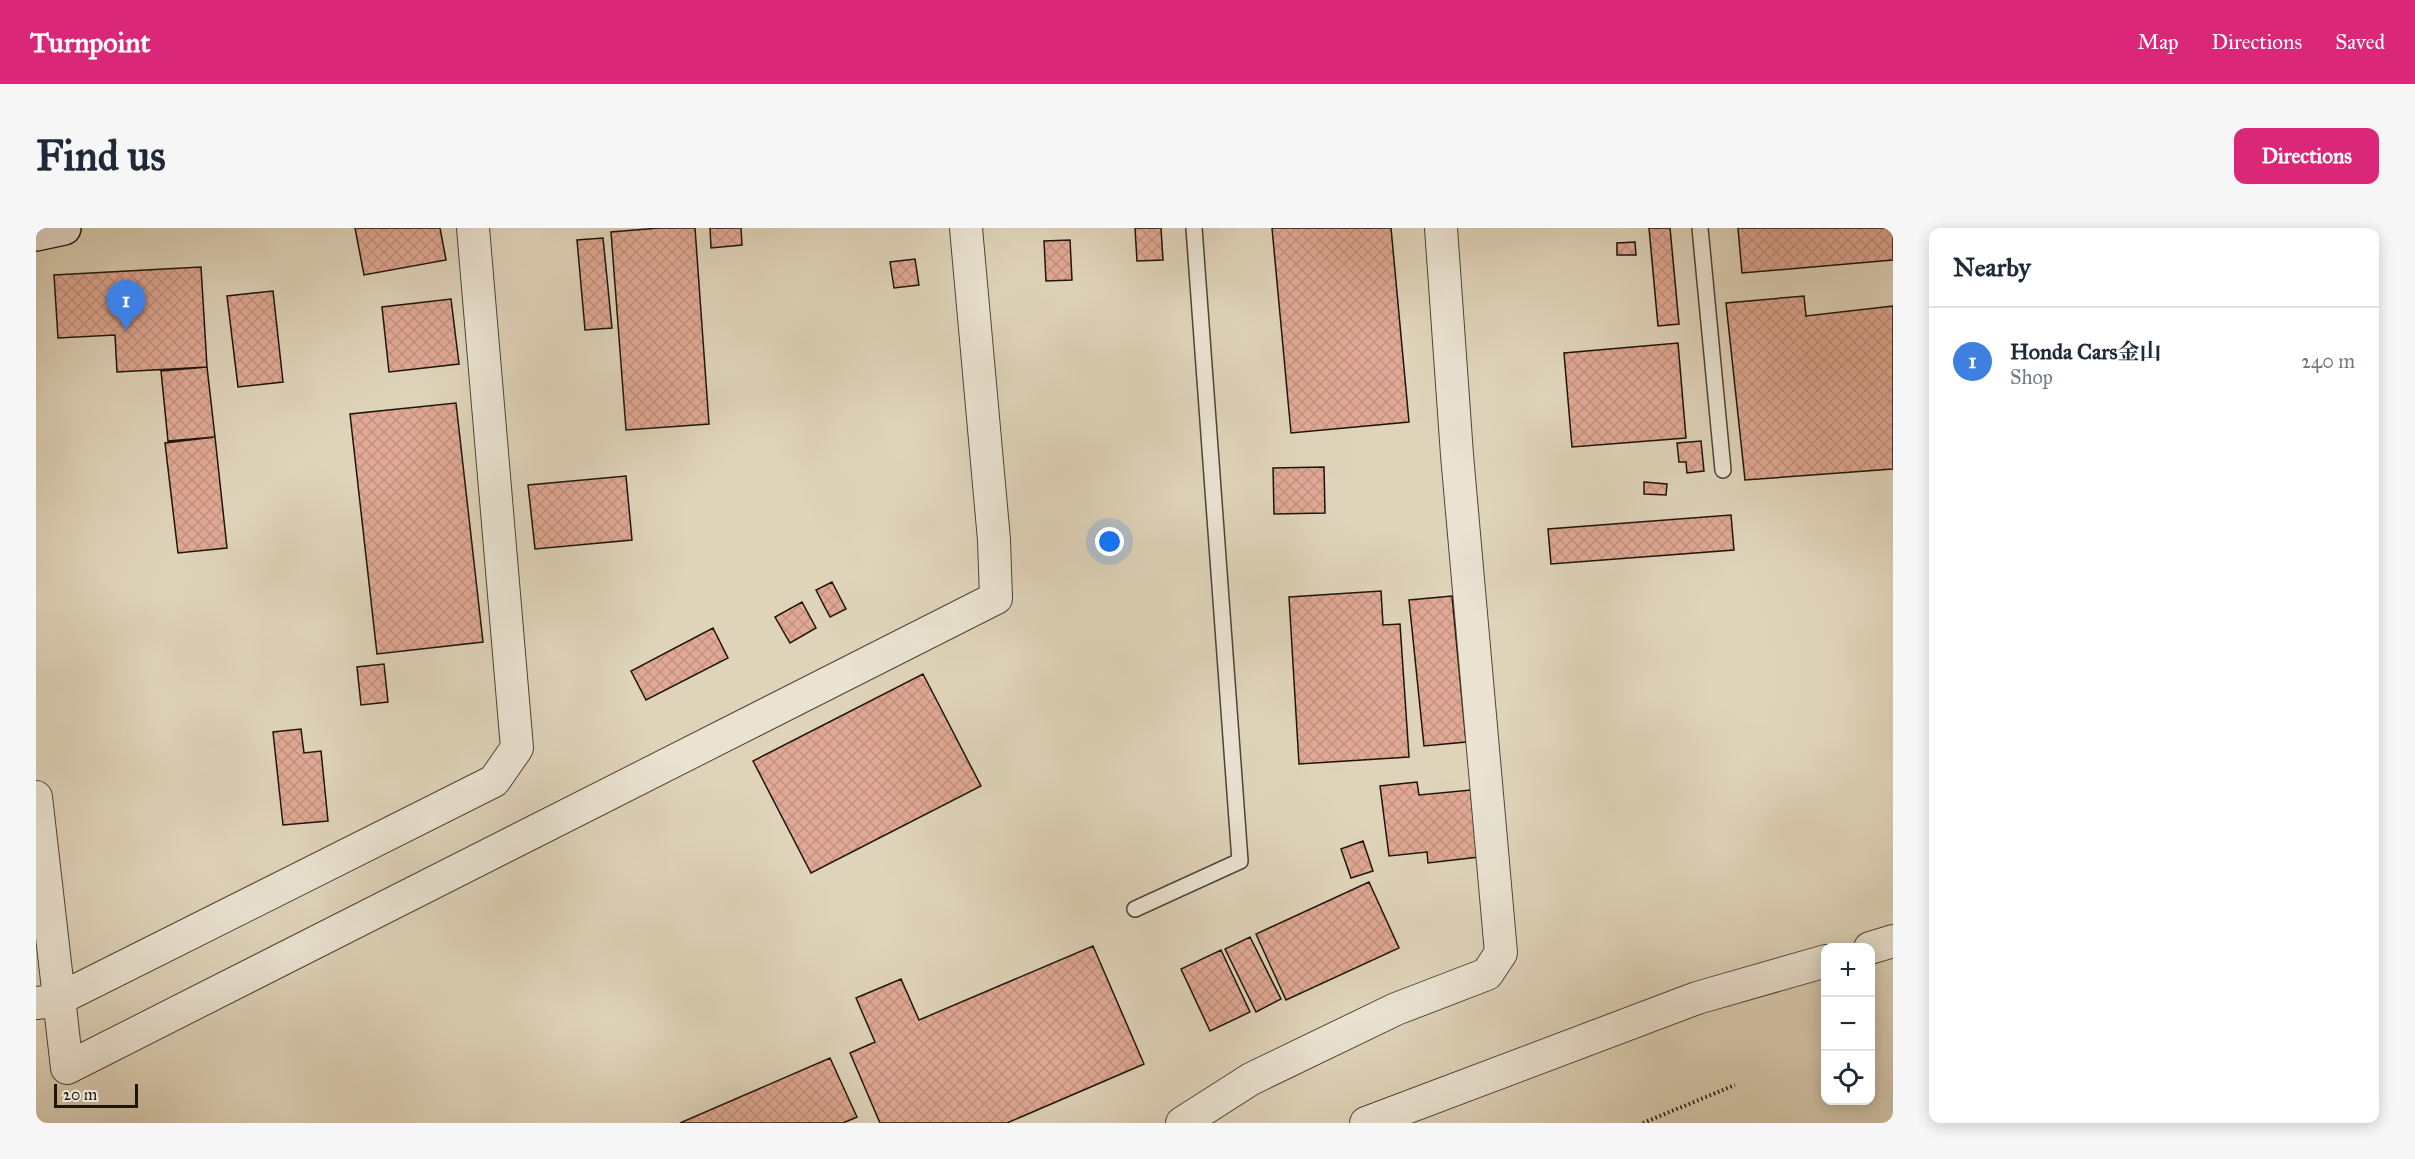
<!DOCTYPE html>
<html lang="en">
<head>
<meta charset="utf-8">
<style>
  body { margin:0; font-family:"IM FELL Great Primer","Noto Serif JP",serif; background:#f6f6f7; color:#1f2937 }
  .controls { position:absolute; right:18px; bottom:18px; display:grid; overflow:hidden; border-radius:12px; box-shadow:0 3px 15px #0003 }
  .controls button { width:54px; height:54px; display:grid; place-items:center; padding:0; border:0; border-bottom:2px solid #e0e1e3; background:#fff; color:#1f2937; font:30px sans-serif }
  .scale { position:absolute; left:18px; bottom:15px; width:84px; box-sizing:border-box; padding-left:6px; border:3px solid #1d1509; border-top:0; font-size:16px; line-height:21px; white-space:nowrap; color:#1d1509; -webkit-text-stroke:4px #eae3d2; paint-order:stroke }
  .you { position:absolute; left:1074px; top:314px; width:21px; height:21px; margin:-15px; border:4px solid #fff; border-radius:50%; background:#1a73e8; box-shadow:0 0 0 9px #1a73e833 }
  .badge { display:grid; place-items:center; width:39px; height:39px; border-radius:50%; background:#db2777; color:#fff; font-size:20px; font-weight:700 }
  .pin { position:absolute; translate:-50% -50px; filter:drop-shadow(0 2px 3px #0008) }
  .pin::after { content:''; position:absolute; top:32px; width:21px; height:18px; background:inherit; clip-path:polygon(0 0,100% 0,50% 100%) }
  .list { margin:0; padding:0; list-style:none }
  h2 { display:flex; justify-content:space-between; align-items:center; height:78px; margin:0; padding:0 24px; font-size:26px }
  h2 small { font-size:20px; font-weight:400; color:#747a83 }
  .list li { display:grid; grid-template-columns:39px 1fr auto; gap:18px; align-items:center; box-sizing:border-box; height:108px; padding:0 24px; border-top:2px solid #e0e1e3 }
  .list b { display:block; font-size:22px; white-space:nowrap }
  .list p { margin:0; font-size:20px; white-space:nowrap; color:#747a83 }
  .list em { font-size:20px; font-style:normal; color:#747a83 }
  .icon { flex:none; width:33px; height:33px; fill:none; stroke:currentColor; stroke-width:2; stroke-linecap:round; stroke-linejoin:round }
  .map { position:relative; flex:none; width:1857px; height:895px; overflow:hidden; border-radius:12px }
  header { display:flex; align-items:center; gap:36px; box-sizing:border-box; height:84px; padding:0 30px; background:#db2777; color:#fff }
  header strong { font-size:28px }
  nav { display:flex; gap:33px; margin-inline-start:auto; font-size:21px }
  .intro { display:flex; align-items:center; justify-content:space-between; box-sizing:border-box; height:144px; padding:0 36px }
  h1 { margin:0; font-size:42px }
  .button { padding:15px 27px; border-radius:12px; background:#db2777; color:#fff; font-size:21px; font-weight:700 }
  main { display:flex; gap:36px; padding:0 36px }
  aside { flex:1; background:#fff; border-radius:12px; box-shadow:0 3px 15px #0003 }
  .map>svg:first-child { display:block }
  .building { fill:url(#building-cross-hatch); stroke:#1d1509; stroke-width:1.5 }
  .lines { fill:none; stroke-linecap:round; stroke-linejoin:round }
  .lane-casing { stroke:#4e4535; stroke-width:18 }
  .street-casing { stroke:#4e4535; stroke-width:34 }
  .secondary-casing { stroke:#1d1509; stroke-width:36 }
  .path { stroke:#1d1509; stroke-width:4; stroke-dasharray:1.5 3; stroke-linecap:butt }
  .lane { stroke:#eae3d2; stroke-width:15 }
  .street { stroke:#eae3d2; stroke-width:32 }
  .secondary { stroke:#eae3d2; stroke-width:33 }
</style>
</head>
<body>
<header>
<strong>Turnpoint</strong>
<nav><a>Map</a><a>Directions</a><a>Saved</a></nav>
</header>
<div class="intro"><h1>Find us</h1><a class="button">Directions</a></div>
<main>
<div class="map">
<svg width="1857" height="895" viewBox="0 0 1857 895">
  <defs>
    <pattern id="building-cross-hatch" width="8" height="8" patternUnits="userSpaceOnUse" patternTransform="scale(1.5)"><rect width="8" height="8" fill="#e1a995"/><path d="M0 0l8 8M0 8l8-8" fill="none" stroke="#c1917f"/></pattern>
  </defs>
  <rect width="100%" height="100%" fill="#dfd4ba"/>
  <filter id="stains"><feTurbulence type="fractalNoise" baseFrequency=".00333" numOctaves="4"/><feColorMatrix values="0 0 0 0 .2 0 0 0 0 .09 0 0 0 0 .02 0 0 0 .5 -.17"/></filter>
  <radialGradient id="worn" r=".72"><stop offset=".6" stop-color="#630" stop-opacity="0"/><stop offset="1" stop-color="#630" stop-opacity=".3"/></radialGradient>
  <path class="building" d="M319 0H404L410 32 328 47Z
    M623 0H659L673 196 590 202 575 4Z
    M674 0H705L706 17 675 20Z
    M1099 0H1125L1127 32 1101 33Z
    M1236 0H1355L1373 194 1255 205Z
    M1613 0H1634L1643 96 1622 98Z
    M1702 0H1857V32L1706 45Z
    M567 10 576 100 549 102 541 12Z
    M1034 12 1036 52 1010 53 1008 13Z
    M1599 14 1600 27H1581V15Z
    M879 31 883 57 858 60 854 34Z
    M165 39 171 139 81 144 79 107 22 110 18 47Z
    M237 63 247 154 202 159 191 68Z
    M1768 68 1770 88 1857 78V241L1709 252 1690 75Z
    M415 71 423 136 353 144 346 79Z
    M1642 115 1650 210 1536 219 1528 125Z
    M171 139 179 209 132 213 125 143Z
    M420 175 447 414 341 426 314 186Z
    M179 209 191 320 142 325 129 215Z
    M1665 213 1668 243 1651 245 1650 234H1643L1641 215Z
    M1288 239 1289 285 1238 286 1237 240Z
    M590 248 596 312 499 321 492 257Z
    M1608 254 1631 256 1630 267 1608 266Z
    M1695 287 1698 322 1515 336 1512 301Z
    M796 354 810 381 794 389 780 362Z
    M1345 363 1347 397 1364 396 1373 529 1263 536 1253 369Z
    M1416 368 1430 514 1388 518 1373 372Z
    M766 374 780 400 754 415 739 389Z
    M677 400 692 430 610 472 595 443Z
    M348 436 352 474 325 477 321 439Z
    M887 446 945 558 775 645 717 533Z
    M265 501 268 525 285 523 292 593 247 597 237 504Z
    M1381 554 1383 567 1435 562 1443 629 1392 635 1391 624 1353 628 1344 558Z
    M1327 613 1337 643 1315 650 1305 621Z
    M1333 654 1363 720 1250 772 1220 706Z
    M1214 709 1245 771 1220 784 1189 721Z
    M1057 718 1108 836 971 895H844L814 825 839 814 820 770 865 751 883 792Z
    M1185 722 1214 784 1174 803 1145 741Z
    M794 830 821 889 807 895H644Z"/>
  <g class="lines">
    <defs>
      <path id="lane" d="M1664 0 1687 242
        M1099 681 1204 633 1158 0"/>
      <path id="street" d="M0 569 31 840 960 370 958 312 930 0
        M1834 720 1857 713
        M2 775 21 772 458 553 481 520 437 0
        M1146 895 1215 851 1360 781 1451 746 1465 725 1421 227 1405 0
        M1330 895 1661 770 1790 733"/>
      <path id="secondary" d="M0 6 28 0"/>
    </defs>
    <use href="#lane" class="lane-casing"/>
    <use href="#street" class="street-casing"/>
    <use href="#secondary" class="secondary-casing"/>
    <path class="path" d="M1607 895 1699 857"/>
    <use href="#lane" class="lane"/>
    <use href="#street" class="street"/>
    <use href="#secondary" class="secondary"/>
  </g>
  <rect width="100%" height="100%" filter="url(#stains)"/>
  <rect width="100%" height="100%" fill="url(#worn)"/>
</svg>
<div class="controls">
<button>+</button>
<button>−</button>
<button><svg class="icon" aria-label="locate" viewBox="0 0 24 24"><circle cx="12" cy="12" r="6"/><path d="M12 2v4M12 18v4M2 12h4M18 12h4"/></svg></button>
</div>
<div class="scale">20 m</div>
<div class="you"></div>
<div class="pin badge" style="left:90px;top:102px;background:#3f7fe0">1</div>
</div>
<aside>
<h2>Nearby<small></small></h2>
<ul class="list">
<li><span class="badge" style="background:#3f7fe0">1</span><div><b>Honda Cars金山</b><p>Shop</p></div><em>240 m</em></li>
</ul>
</aside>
</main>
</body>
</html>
